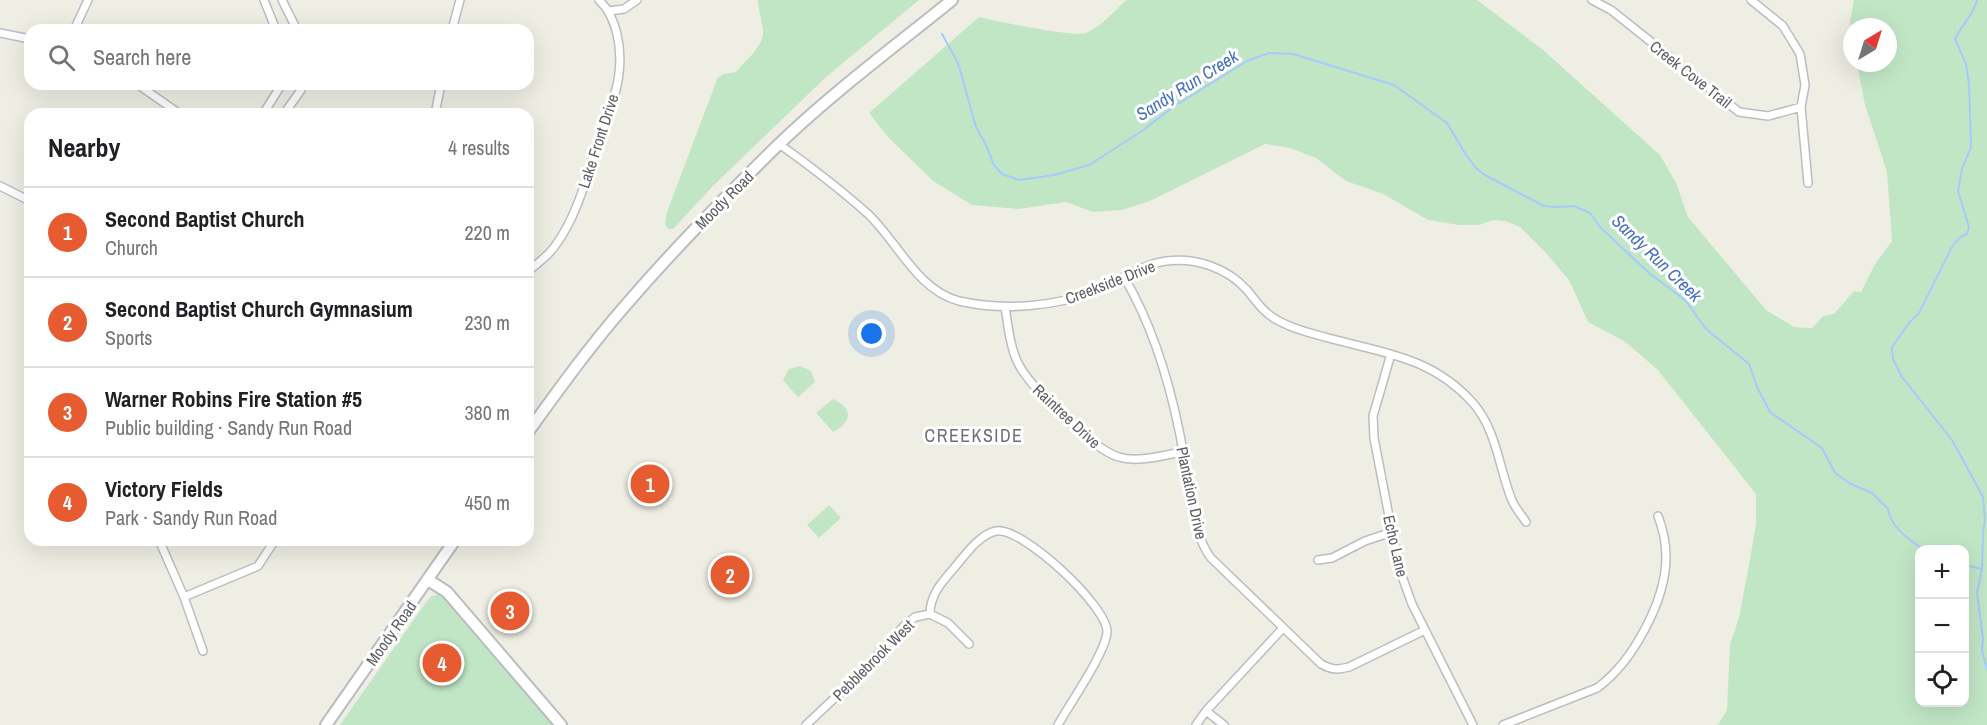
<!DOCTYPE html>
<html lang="en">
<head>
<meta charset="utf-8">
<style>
  body { margin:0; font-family:"Archivo Narrow",sans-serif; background:#f6f6f6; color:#202124 }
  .controls { position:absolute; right:18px; bottom:18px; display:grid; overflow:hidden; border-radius:12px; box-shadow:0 6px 24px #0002 }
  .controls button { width:54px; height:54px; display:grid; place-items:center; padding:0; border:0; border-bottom:2px solid #e0e0e0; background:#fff; color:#202124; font:30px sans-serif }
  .compass { position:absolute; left:1843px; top:18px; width:54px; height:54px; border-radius:50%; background:#fff; box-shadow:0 6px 24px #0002; rotate:38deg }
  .you { position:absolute; left:872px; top:334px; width:21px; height:21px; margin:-15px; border:4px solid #fff; border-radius:50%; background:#1a73e8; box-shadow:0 0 0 9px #1a73e833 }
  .badge { display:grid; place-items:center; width:39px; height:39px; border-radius:50%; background:#e75b31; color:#fff; font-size:20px; font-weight:700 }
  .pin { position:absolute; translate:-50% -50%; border:3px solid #fff; box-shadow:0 2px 6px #0006 }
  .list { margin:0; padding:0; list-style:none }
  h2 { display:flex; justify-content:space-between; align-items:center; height:78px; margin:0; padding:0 24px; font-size:26px }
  h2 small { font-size:20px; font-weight:400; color:#757577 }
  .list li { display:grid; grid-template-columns:39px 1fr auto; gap:18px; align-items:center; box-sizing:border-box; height:90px; padding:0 24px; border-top:2px solid #e0e0e0 }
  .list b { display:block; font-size:22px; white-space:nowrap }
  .list p { margin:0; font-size:20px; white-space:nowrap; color:#757577 }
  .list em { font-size:20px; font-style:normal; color:#757577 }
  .icon { flex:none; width:33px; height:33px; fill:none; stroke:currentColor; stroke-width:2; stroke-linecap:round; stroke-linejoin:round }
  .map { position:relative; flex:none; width:1987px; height:725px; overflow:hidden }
  .search { position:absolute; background:#fff; box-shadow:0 6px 24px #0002; left:24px; top:24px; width:510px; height:66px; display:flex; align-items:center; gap:15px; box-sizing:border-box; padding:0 21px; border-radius:18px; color:#757577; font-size:22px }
  .panel { position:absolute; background:#fff; box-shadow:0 6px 24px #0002; left:24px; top:108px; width:510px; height:438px; border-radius:18px }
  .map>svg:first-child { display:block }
  .green { fill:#c1e6c6; fill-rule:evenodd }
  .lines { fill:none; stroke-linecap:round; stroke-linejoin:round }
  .stream { stroke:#a5cafe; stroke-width:2 }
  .street-casing { stroke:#bcbdc3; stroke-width:10 }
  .secondary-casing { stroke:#babcc2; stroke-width:14 }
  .street { stroke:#fff; stroke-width:7 }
  .secondary { stroke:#fff; stroke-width:10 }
  .labels { text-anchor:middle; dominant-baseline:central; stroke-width:6; stroke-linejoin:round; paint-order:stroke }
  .street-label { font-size:16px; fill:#5c5f65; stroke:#fff }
  .water-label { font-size:18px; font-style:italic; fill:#4770c2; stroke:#fff }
  .neighbourhood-label { font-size:18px; letter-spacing:1.5px; fill:#6d7077; stroke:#fff }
</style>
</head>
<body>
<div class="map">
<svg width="1987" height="725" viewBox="0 0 1987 725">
  <rect width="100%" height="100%" fill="#efeee4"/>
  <path class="green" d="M758 0H919L826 77 713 186 673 229H668L665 224 667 212 718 77 724 74 736 72C745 61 762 48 763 33 763 22 758 11 758 0Z
    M1126 0H1477L1543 50 1660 155 1676 183 1688 217 1766 310 1794 327 1812 328 1823 316 1834 314 1854 291 1861 292 1875 264 1892 241 1887 172 1865 105 1857 63H1888V27H1852V33L1850 21 1854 0H1987V725H1718L1727 710 1730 644 1739 618 1751 554 1756 523V494L1657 369 1624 341 1588 322 1569 280 1546 253 1520 227 1505 221 1493 220 1479 225H1459L1428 220 1383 194 1346 181 1316 158 1290 148 1265 144 1150 201 1122 210 1093 212 1066 202 1018 209 972 205 933 181 889 138 869 113 979 17C997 21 1073 38 1086 33 1101 27 1114 11 1126 0ZM1920 550H1964V702H1920Z
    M800 366 811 371 815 382 798 397 783 380 789 369Z
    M833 399C854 409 852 422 833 432L816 413Z
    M829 505 841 518 819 538 807 525Z
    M438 595 446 599 555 725H340L427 601 431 596Z"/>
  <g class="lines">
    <path class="stream" d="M1977 0C1974 14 1962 25 1955 39L1966 64 1969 84 1971 147 1962 169 1958 191 1969 227 1967 234 1960 237 1952 247 1919 313 1909 323 1892 347 1893 359 1902 377 1952 440 1983 497 1985 520 1983 532 1982 569 1977 593 1983 639 1982 650 1987 669
      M942 34 958 63 976 127 985 143 994 165 1002 174 1019 180 1054 175 1089 165 1142 131 1173 107 1247 61 1269 53 1293 54 1394 85 1447 123 1466 155 1476 168 1485 175 1544 206 1556 207 1574 206 1590 213 1600 227 1649 273 1685 300 1706 329 1749 364 1757 387 1770 412 1822 448 1835 473 1849 483 1872 493 1888 509C1890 527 1910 541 1925 550
      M1964 565 1982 569"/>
    <defs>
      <path id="street" d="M264 0 276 30
        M282 0 297 30
        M1592 0 1611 10 1739 112 1768 116 1801 107
        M1751 0 1783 26 1800 54 1805 85 1801 107 1808 183
        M609 11 624 9 637 0
        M74 30 88 0
        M452 30 460 0
        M0 33 30 39
        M137 84 180 114
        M263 114 282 84
        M284 114 301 90 302 84
        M435 114 441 84
        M779 144C810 166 840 189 868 214 897 241 917 290 959 301 1003 311 1056 307 1097 290 1120 280 1141 265 1166 261 1196 257 1227 268 1247 290 1256 301 1264 313 1277 320 1291 328 1309 333 1325 337 1382 353 1431 356 1473 403 1496 429 1499 467 1511 498 1514 507 1521 514 1526 522
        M0 186 30 201
        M528 271C537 264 548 256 555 246 578 215 587 175 599 139 606 118 617 95 619 73 622 48 617 17 599 0
        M1124 277C1153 326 1169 380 1180 435 1187 470 1190 531 1211 558L1321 664C1332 670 1338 670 1349 667L1425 630
        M1005 307C1008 324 1009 344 1017 361 1027 385 1093 450 1119 457 1138 463 1163 455 1183 452
        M1391 354 1373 416 1374 438 1392 532 1403 579 1412 604 1473 725
        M159 540 184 597 203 651
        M1318 560 1332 558 1365 541 1392 532
        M184 597 258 566 275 540
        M930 614C930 594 943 581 955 567 965 555 980 534 996 531 1022 526 1108 607 1107 632 1106 652 1069 705 1058 725
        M930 614 948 623 969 644
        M1206 711 1224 725
        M806 725 860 674 904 626 915 617 930 614
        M1196 725 1206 711 1283 628
        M1503 725 1597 688C1632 663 1666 601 1666 557 1666 543 1663 529 1658 516"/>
      <path id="secondary" d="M528 432C559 389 590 346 625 306 673 250 725 197 778 145 832 93 894 47 952 0
        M428 580 447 592 561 725
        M326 725 455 540"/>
    </defs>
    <use href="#street" class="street-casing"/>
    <use href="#secondary" class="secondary-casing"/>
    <use href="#street" class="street"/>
    <use href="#secondary" class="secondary"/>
  </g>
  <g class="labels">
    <g class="street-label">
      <text transform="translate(1691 74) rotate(38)">Creek Cove Trail</text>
      <text transform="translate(598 141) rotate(-72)">Lake Front Drive</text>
      <text transform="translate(724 200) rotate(-45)">Moody Road</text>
      <text transform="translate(1110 282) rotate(-21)">Creekside Drive</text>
      <text transform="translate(1067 416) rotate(43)">Raintree Drive</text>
      <text transform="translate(1192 493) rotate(78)">Plantation Drive</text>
      <text transform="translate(1396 546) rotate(77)">Echo Lane</text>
      <text transform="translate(391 633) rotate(-55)">Moody Road</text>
      <text transform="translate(873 660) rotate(-45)">Pebblebrook West</text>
    </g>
    <g class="water-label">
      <text transform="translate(1187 85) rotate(-32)">Sandy Run Creek</text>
      <text transform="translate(1657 258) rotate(44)">Sandy Run Creek</text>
    </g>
    <g class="neighbourhood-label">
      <text x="974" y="435">CREEKSIDE</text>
    </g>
  </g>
</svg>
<div class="controls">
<button>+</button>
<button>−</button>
<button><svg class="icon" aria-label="locate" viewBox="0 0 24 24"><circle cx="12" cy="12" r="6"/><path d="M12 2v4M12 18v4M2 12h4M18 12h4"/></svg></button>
</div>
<svg class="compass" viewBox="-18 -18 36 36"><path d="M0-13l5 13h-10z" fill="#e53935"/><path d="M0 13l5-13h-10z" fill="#757577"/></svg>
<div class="you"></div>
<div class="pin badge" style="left:650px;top:484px">1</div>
<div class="pin badge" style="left:730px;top:575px">2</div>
<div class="pin badge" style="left:510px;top:611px">3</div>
<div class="pin badge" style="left:442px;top:663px">4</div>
<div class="search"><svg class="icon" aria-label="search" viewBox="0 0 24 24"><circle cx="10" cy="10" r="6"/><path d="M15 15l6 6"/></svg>Search here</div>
<section class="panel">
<h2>Nearby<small>4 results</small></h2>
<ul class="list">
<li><span class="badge">1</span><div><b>Second Baptist Church</b><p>Church</p></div><em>220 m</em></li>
<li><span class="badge">2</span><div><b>Second Baptist Church Gymnasium</b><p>Sports</p></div><em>230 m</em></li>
<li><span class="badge">3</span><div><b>Warner Robins Fire Station #5</b><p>Public building · Sandy Run Road</p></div><em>380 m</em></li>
<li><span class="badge">4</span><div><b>Victory Fields</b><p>Park · Sandy Run Road</p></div><em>450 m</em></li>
</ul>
</section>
</div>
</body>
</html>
